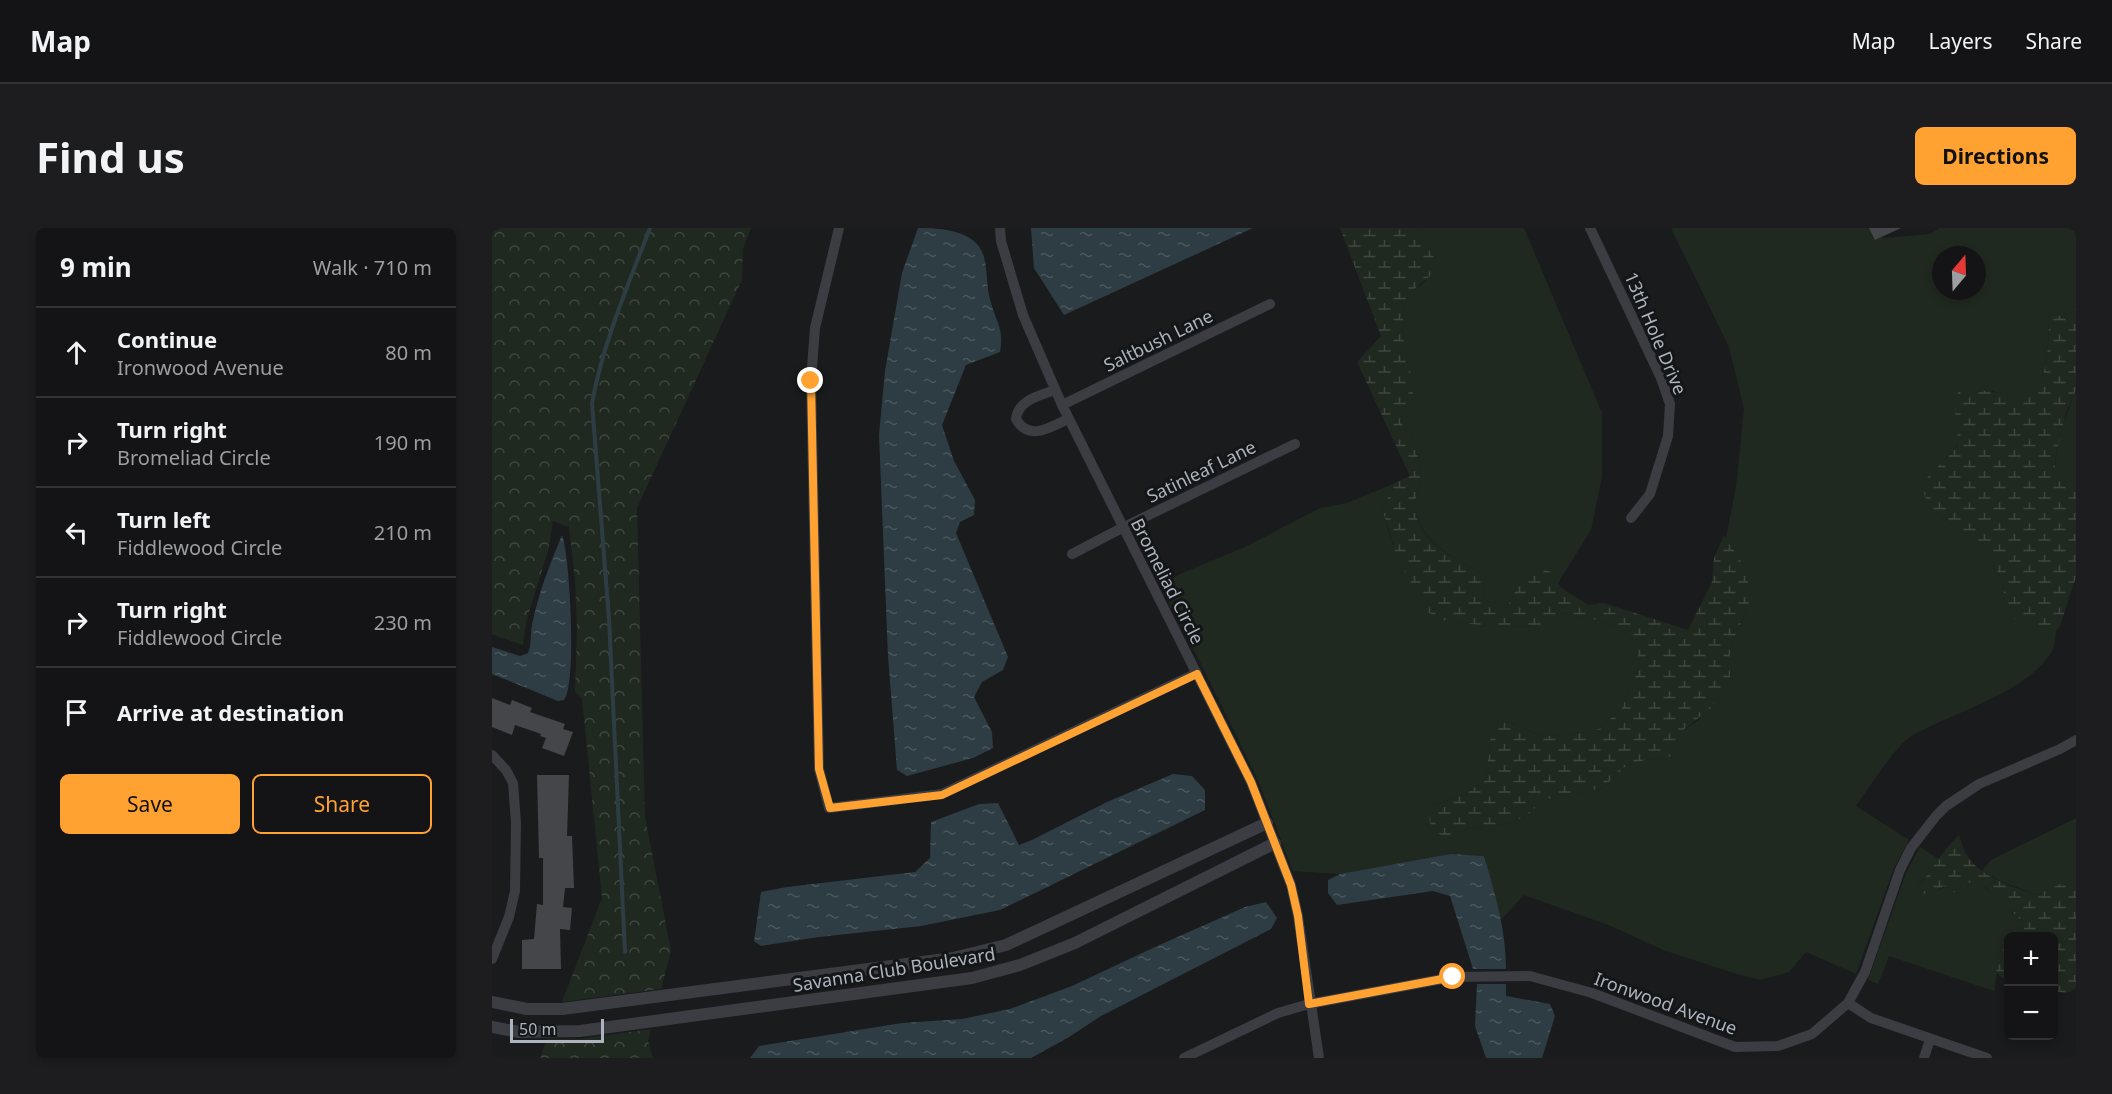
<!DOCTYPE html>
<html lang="en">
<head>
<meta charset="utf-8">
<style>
  body { margin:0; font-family:"Noto Sans",sans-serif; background:#1d1d1f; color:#f1f3f6 }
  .controls { position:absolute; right:18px; bottom:18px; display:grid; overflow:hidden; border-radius:9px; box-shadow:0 3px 9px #0003 }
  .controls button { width:54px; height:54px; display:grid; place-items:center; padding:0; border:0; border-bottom:2px solid #333335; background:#141416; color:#f1f3f6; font:30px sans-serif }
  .compass { position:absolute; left:1440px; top:18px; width:54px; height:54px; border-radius:50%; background:#141416; box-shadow:0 3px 9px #0003; rotate:19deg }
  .scale { position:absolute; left:18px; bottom:15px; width:94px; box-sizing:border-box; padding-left:6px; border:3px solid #acb4be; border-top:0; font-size:16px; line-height:21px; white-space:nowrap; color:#acb4be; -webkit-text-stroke:4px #151618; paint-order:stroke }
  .stop { position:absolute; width:18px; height:18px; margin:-14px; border:4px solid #ffa231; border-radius:50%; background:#fff }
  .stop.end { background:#ffa231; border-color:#fff; box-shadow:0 2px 6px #0008 }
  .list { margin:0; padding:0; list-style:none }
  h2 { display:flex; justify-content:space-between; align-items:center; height:78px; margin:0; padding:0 24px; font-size:26px }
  h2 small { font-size:20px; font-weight:400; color:#9d9ea1 }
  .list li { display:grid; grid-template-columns:39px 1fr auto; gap:18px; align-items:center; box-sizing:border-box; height:90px; padding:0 24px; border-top:2px solid #333335 }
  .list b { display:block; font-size:22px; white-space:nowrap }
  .list p { margin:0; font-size:20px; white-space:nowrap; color:#9d9ea1 }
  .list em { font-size:20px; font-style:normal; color:#9d9ea1 }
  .actions { display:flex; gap:12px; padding:18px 24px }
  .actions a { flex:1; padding:14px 0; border:2px solid #ffa231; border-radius:9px; text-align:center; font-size:21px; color:#ffa231 }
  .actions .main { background:#ffa231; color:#111 }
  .icon { flex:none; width:33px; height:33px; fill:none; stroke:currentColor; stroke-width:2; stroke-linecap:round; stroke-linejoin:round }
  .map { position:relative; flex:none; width:1584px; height:830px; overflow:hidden; border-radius:9px }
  header { display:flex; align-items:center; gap:36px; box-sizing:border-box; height:84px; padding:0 30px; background:#141416; border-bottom:2px solid #333335 }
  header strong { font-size:28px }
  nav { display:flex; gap:33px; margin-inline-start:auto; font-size:21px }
  .intro { display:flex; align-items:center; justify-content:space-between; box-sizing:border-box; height:144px; padding:0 36px }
  h1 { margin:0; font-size:42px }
  .button { padding:15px 27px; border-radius:9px; background:#ffa231; color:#111; font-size:21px; font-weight:700 }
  main { display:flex; gap:36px; padding:0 36px }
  aside { flex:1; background:#141416; border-radius:9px; box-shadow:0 3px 9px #0003 }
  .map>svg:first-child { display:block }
  .green { fill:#202920; fill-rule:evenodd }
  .forest { fill:url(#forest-crowns) }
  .wetland { fill:url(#wetland-marsh) }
  .water { fill:url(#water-ripples) }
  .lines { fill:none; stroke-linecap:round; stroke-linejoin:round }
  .stream { stroke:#2e3d43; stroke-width:4 }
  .building { fill:#44464a }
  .minor { stroke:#3b3d43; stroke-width:10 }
  .tertiary { stroke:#3b3d43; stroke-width:12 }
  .route { stroke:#ffa231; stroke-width:8 }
  .labels { text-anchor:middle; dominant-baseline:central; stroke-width:6; stroke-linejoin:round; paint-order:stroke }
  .street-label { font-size:18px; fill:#acb4be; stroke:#151618 }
</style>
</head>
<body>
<header>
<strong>Map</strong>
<nav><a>Map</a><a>Layers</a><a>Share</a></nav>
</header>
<div class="intro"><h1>Find us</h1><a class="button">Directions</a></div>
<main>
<aside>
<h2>9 min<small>Walk · 710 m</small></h2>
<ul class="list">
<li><svg class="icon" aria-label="ahead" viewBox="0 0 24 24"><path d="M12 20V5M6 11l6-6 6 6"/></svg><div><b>Continue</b><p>Ironwood Avenue</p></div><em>80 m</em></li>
<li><svg class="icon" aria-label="right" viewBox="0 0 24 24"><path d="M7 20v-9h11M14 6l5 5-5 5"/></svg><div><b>Turn right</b><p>Bromeliad Circle</p></div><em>190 m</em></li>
<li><svg class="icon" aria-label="left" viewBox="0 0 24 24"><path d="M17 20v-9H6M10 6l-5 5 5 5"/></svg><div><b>Turn left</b><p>Fiddlewood Circle</p></div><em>210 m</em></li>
<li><svg class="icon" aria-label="right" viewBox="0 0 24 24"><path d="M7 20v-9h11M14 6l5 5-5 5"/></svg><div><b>Turn right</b><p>Fiddlewood Circle</p></div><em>230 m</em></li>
<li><svg class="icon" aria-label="arrive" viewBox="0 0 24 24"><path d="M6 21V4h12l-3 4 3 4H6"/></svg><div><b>Arrive at destination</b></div></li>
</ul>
<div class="actions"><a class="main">Save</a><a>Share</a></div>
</aside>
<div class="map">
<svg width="1584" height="830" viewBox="0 0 1584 830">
  <defs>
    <pattern id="forest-crowns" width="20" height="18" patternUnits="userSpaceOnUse" patternTransform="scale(1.5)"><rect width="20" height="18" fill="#202920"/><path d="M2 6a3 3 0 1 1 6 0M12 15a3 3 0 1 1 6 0" fill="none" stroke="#3e463f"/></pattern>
    <pattern id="wetland-marsh" width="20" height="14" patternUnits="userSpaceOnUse" patternTransform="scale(1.5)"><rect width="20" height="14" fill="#202920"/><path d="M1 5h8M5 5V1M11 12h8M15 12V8" fill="none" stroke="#3e463f"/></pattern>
    <pattern id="water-ripples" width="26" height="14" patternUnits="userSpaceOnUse" patternTransform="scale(1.5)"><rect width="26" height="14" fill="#2e3d43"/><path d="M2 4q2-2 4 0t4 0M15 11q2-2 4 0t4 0" fill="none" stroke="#4a575c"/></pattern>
  </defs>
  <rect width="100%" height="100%" fill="#1a1b1d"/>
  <path class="green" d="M924 0H1032L1110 185V249L1099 302 1066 355C1055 338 1050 340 1032 345L1015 380 993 372 991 364 994 348C966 332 928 316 923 280 922 273 926 265 927 258 931 229 923 217 908 193L921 170V151L912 125 911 81 919 64 933 54 943 31Z
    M1179 0H1384L1392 10 1438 6 1447 0H1584V80L1582 85 1567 88 1557 86C1556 117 1558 144 1539 170L1520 168 1500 163 1465 204 1466 216C1455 231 1441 242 1429 257L1437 280 1459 296 1498 330 1510 352 1513 375 1560 408 1564 403C1563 410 1563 420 1559 425 1533 466 1459 485 1418 509 1402 520 1377 560 1364 578L1417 612 1402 640 1364 746 1314 724 1297 744 1269 752 1245 746 1171 722 1119 698 1032 667 1009 692 992 628 958 626 848 646 801 643 765 550 709 436 668 358 688 346 753 319 828 280 855 275 896 258V275L889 277 901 318 954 393 996 398 1060 399 1072 385 1104 392 1130 401 1146 419V441L1130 480 1107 501 1076 507 1049 508 1015 493 998 512 994 552 972 566 938 579 958 611 977 600 1018 595 1036 587 1047 576 1065 567H1084L1112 559 1134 538 1153 532 1176 530 1190 503 1207 492 1238 431V422L1259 370 1254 341 1234 310 1244 259 1252 181 1237 119ZM1449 27H1485V63H1449Z
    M1584 162V259L1563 240C1564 213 1574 187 1584 162Z
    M1584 590V652L1572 654 1545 667 1508 653 1490 643 1499 632Z
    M1428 619 1447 631 1424 660 1440 665C1450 659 1470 652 1481 653 1491 654 1522 687 1532 695V708H1516V719L1505 725 1503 743 1505 745 1502 763 1397 728 1386 756 1376 752 1414 645Z"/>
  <path class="forest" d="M0 0H259L251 21 250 52 145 280 153 589 179 723 169 761 70 774 110 670 90 470 83 464 85 401 83 352 77 299 61 293 56 323 34 394 31 417 0 406Z
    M159 801 156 813 161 830H48L55 811H88Z"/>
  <path class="wetland" d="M848 0H924L943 31 944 43 919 64 911 81 912 125 921 151V171L908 193C923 217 931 229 927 258 926 265 922 273 923 281 928 317 966 332 994 348L991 364 993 372 1015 380 1032 345 1048 340 1059 344 1069 360 1097 377 1112 375 1196 402 1220 354 1222 330 1232 307 1254 341 1259 370 1238 422V451L1218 481 1190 503V518L1176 530 1153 532 1134 538 1112 559 1084 567H1065L1047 576 1036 587 1018 595 977 600 958 611C941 603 935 600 938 579L972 566 994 552 998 512 1006 495 1014 493 1049 508 1076 507 1107 501 1130 480 1146 441V419L1130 401 1104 392 1072 385 1060 399 996 398 954 393 935 384 905 329 889 277 896 275V258L918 248 865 134 889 108Z
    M1584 80V162L1574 185 1564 226 1563 239 1584 259V349L1568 398 1560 408 1551 407 1522 390 1513 375 1510 352 1498 330 1459 296 1437 280 1429 257C1441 242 1455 231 1466 217L1462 170 1469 161C1493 160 1515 169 1539 169 1558 145 1556 116 1557 86L1567 88 1582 85Z
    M1467 607C1469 613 1471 620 1474 626 1488 649 1520 659 1545 667L1572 654 1584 652V760L1574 765 1562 763V708H1532V695L1493 659 1480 653 1459 666 1452 658 1440 665 1428 666 1424 660C1440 643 1450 622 1467 607Z
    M1516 719V753C1506 749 1503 742 1500 732L1505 725Z"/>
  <path class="water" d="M426 0C449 0 485 2 492 29 496 44 494 61 499 75 505 96 512 101 508 124L474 137 450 197 462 233 483 272 482 287 468 294 464 305 516 429 511 442 490 454 482 469 500 504 501 520 481 530 415 548 405 542 396 428 387 207 393 143 410 45Z
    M539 0H761L572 87 542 40Z
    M70 307C78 327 85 457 72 472L66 473 0 446V419L28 428 36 425C40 416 38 406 40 397 46 366 58 336 70 307Z
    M681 546 700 548 713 562V582L508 682 429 698 327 709 269 718 262 713 269 664 295 659 423 644 438 630 439 594 487 576 506 575 527 617 540 612 615 574Z
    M958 626 992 628C1003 665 1014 702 1014 741H981L958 668 941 663 845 677 836 665V652L848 646Z
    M774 674 785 690 779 701 609 788 577 809 539 830H258L267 818 410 795 470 791 518 781 580 758 663 719 753 679Z
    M985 756H1014V768L1058 776 1063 788 1050 830H994L983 798Z"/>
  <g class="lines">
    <path class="stream" d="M133 724 117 391 100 175C111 115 136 57 158 0"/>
  </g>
  <path class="building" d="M1377 0H1409L1383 12Z
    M0 470 18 477 20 472 40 480 38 484 73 496 71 501 81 504 72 528 50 520 54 510 48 508 49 506 23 497 20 507 0 499Z
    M45 547H77L75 608H80L82 660H73L71 679 80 680 78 702 68 701 69 741H30V712L42 711 45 676 51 677V630H47Z"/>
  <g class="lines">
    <path class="minor" d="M347 0 323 100 319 153 327 541 337 580 450 566 705 445
      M508 0 509 13 531 87 570 177 759 554 799 657 806 688 827 830
      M1098 0 1169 150 1178 176 1176 208 1158 266 1139 290
      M563 162C547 168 526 172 524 191 537 214 559 199 576 191
      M570 177 778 76
      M580 326 630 300 803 216
      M0 527 14 542 21 555 24 595 23 663 17 689 0 731
      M1356 775 1379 790 1495 830
      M692 830 786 785 817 776 961 749 1038 748 1100 765 1243 819 1286 818 1320 806 1356 775 1373 744 1408 642 1419 620 1444 588 1454 578 1487 556 1568 521 1584 512
      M1432 830 1438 811"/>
    <path class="tertiary" d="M0 774 35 781H70L461 730 514 717 775 595
      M0 799 27 804 88 803 480 750 528 737 583 715 783 615"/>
  </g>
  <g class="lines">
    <path class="route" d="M319 153 327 541 338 580 450 567 705 446 759 554 799 657 806 688 817 776 961 749"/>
  </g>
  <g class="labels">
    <g class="street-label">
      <text transform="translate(1164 105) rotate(67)">13th Hole Drive</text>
      <text transform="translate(666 112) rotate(-26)">Saltbush Lane</text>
      <text transform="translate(709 243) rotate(-26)">Satinleaf Lane</text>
      <text transform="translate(676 353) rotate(63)">Bromeliad Circle</text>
      <text transform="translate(402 741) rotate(-9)">Savanna Club Boulevard</text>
      <text transform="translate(1174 775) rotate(20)">Ironwood Avenue</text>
    </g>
  </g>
</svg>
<div class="controls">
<button>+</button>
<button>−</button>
</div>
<svg class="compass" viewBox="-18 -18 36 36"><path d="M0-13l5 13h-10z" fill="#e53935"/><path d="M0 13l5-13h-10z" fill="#9d9ea1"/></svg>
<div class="scale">50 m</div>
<div class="stop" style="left:961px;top:749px"></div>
<div class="stop end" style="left:319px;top:153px"></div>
</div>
</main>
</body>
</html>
